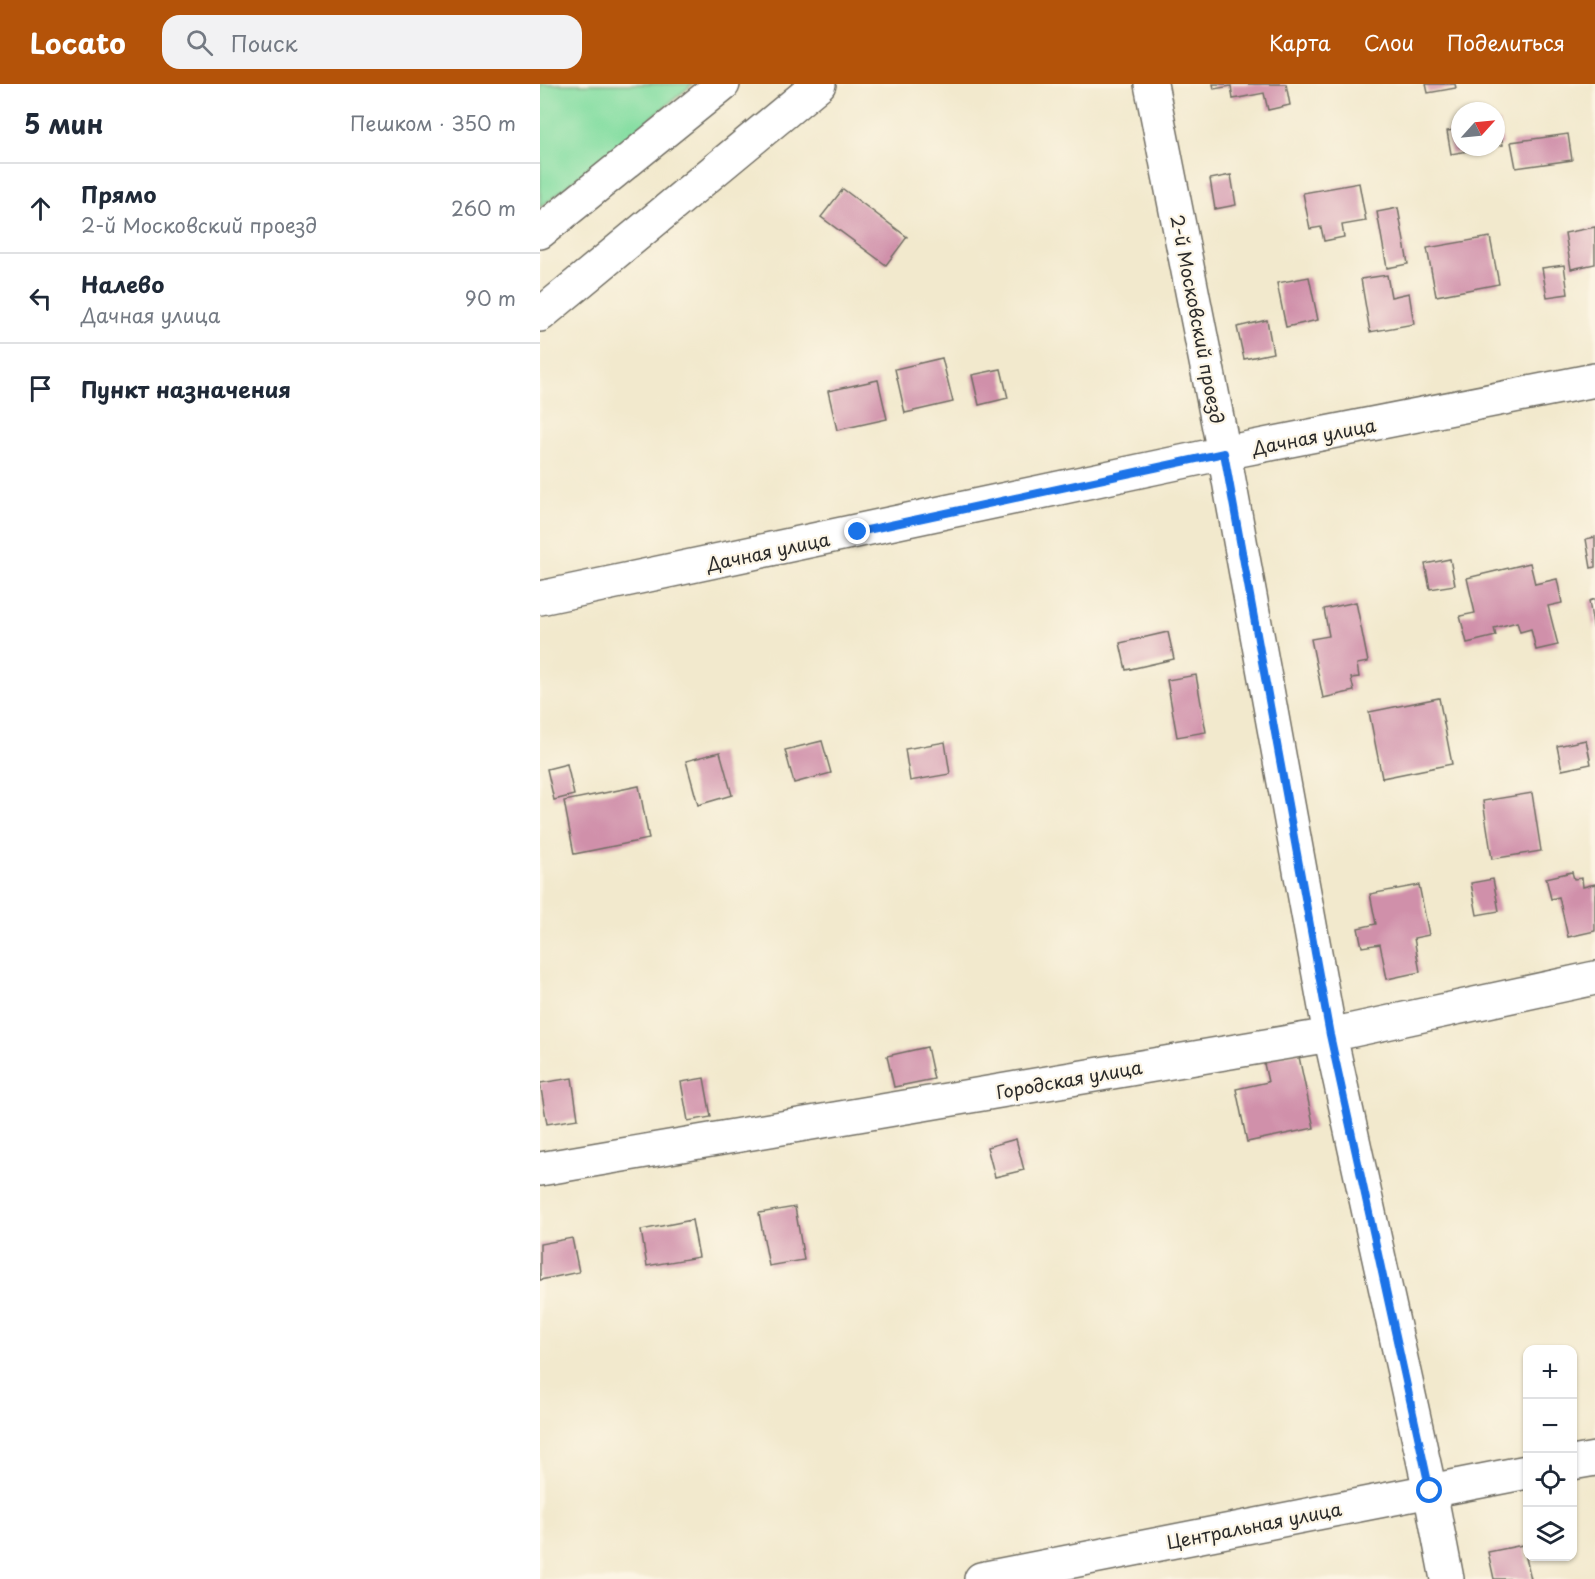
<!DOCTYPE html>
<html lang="ru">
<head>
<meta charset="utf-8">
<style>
  body { margin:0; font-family:"Playpen Sans",sans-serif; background:#f2f2f3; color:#1f2937 }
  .controls { position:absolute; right:18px; bottom:18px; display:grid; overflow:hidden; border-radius:12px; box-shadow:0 2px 4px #0004 }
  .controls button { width:54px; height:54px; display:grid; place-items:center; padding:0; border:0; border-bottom:2px solid #e0e1e3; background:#fff; color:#1f2937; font:30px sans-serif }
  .compass { position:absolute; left:911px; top:18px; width:54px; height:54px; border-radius:50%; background:#fff; box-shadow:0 2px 4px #0004; rotate:63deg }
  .stop { position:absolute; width:18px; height:18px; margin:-14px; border:4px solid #1a73e8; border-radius:50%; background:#fff }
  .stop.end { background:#1a73e8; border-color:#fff; box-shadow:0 2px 6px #0008 }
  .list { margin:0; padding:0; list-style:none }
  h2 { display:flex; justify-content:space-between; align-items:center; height:78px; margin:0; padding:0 24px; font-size:26px }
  h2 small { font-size:20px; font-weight:400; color:#747a83 }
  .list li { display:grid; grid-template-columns:39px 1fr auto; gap:18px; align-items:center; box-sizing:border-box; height:90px; padding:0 24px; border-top:2px solid #e0e1e3 }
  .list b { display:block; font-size:22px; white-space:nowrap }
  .list p { margin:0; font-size:20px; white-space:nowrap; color:#747a83 }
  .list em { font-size:20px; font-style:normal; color:#747a83 }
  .icon { flex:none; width:33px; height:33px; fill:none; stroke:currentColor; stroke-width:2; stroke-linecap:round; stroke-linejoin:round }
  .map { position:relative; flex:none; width:1055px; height:1495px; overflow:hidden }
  header { display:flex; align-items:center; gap:36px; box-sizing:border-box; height:84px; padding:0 30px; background:#b45309; color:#fff }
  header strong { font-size:28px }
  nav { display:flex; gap:33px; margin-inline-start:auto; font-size:21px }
  .search { width:420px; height:54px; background:#f2f2f3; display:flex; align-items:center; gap:15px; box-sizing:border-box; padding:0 21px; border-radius:18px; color:#747a83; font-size:22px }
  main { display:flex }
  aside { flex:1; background:#fff }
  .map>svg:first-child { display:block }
  .green { fill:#86dea3; stroke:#588467; stroke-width:1.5 }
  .building { fill:#d090aa }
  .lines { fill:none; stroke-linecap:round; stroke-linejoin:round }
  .minor-casing { stroke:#716e64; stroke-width:36 }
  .minor { stroke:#fff; stroke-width:33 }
  .route { stroke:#1a73e8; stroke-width:8 }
  .labels { text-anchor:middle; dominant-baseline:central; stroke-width:4.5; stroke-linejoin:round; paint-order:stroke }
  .street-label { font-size:18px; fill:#2b2b2b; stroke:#fcf5e5 }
</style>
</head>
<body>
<header>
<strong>Locato</strong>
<div class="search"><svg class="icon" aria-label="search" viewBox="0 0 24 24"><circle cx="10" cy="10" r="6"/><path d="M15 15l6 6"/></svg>Поиск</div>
<nav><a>Карта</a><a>Слои</a><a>Поделиться</a></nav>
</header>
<main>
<aside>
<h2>5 мин<small>Пешком · 350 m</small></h2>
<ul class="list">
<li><svg class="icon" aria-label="ahead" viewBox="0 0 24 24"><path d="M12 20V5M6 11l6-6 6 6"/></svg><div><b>Прямо</b><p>2-й Московский проезд</p></div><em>260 m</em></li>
<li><svg class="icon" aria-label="left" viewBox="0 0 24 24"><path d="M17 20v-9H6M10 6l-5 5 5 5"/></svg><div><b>Налево</b><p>Дачная улица</p></div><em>90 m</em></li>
<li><svg class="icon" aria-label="arrive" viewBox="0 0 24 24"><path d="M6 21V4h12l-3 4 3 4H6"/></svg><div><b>Пункт назначения</b></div></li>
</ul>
</aside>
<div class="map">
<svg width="1055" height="1495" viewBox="0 0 1055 1495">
  <rect width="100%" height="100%" fill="#fcf5e5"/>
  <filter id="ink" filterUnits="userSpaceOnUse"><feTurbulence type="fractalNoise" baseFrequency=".0167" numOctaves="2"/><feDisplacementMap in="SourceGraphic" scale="12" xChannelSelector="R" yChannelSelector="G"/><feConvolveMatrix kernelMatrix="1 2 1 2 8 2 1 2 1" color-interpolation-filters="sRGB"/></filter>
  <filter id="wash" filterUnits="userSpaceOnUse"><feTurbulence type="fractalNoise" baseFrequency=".008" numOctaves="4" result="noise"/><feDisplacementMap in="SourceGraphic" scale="24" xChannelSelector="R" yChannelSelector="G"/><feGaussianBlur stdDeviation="1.35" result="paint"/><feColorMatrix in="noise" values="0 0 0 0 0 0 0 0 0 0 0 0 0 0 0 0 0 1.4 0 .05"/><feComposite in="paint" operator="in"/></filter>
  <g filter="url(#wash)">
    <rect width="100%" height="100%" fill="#f2e9cd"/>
    <path class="green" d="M0 0H153L0 124Z"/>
    <g id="blocks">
      <path class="building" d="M673 0H746L750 21 728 26 724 9 693 15 691 2 674 5Z
        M886 0H915L916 4 888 9Z
        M959 38 963 61 956 62V39Z
        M920 45V63L945 64 911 70 907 47Z
        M1028 50 1032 76 976 84 971 58Z
        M691 91 696 121 675 125 670 95Z
        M819 99 826 137 802 141 804 153 784 157 781 143 770 145 763 109Z
        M303 105 367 153 346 181 281 133Z
        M858 124 868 180 847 184 837 128Z
        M1055 143V180L1031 185 1025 149Z
        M950 153 959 200 896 212 887 164Z
        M1024 181 1028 210 1007 213 1002 184Z
        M847 191 851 213 869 209 874 240 830 248 821 195Z
        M769 193 778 236 746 243 737 199Z
        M727 236 733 269 704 275 697 243Z
        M402 274 413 318 365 329 355 285Z
        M461 285 468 314 439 321 432 291Z
        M338 296 347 335 297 346 288 307Z
        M1055 453V483L1051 484 1046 455Z
        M910 475 915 501 890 505 885 480Z
        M990 479 995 500 1017 495 1022 519 1008 522 1018 561 996 566 991 545 980 548 977 538 954 544 956 552 927 559 920 532 935 529 927 494Z
        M1055 515V547H1054L1049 517Z
        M816 518 828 578 817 580 819 593 811 594 814 607 783 614 771 555 789 552 784 525Z
        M628 548 634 575 586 586 580 559Z
        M656 591 666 648 637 653 627 596Z
        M899 614 912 680 842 694 829 628Z
        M1046 656 1051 680 1022 686 1017 662Z
        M282 657 291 689 254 699 245 666Z
        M405 658 410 690 370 697 365 665Z
        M180 668 192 711 158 721 146 677Z
        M27 680 34 711 14 716 7 685Z
        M99 702 109 755 34 770 24 717Z
        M992 709 1001 767 952 775 943 717Z
        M1032 788 1034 795 1042 794 1043 803 1055 800V847L1028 853 1019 813 1011 815 1006 794Z
        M953 795 959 827 937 831 931 799Z
        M879 801 889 851 874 854 880 888 847 895 840 860 822 863 818 844 836 840 830 810Z
        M387 963 394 995 354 1003 347 972Z
        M758 968 774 1044 707 1058 696 1005 728 998 723 975Z
        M32 994 38 1035 7 1040 0 999Z
        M164 994 171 1033 148 1037 141 998Z
        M476 1055 484 1086 455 1093 447 1063Z
        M255 1123 264 1176 229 1182 219 1129Z
        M152 1136 159 1173 107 1182 101 1146Z
        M32 1154 39 1188 0 1196V1160Z
        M983 1461 991 1495H954L948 1468Z"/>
    </g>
  </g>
  <g filter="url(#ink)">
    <use href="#blocks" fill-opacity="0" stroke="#716e64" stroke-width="1.5"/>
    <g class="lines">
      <defs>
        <path id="minor" d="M611 0 684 369 790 951 890 1407 907 1495
          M0 148 183 0
          M0 231 279 0
          M0 514 684 369 1055 296
          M0 1085 790 951 1055 894
          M1032 1379 1055 1375
          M441 1495 987 1388"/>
      </defs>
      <use href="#minor" class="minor-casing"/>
      <use href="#minor" class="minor"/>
    </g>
  </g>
  <g class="lines" filter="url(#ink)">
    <path class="route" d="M318 448 684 369 790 951 890 1407"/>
  </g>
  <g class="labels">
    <g class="street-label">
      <text transform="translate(658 235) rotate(79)">2-й Московский проезд</text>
      <text transform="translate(774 352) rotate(-11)">Дачная улица</text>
      <text transform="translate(228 467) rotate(-12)">Дачная улица</text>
      <text transform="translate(529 995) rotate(-10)">Городская улица</text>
      <text transform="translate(714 1441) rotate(-11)">Центральная улица</text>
    </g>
  </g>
</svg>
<div class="controls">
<button>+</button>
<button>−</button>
<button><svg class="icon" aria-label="locate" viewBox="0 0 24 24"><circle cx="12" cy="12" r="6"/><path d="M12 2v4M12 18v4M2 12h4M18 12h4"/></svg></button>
<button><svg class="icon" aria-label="layers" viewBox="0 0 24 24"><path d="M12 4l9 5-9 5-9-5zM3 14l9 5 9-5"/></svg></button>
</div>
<svg class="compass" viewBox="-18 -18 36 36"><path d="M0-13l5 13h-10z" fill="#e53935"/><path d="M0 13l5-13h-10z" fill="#747a83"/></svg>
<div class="stop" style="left:890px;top:1407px"></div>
<div class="stop end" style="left:318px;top:448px"></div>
</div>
</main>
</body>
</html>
